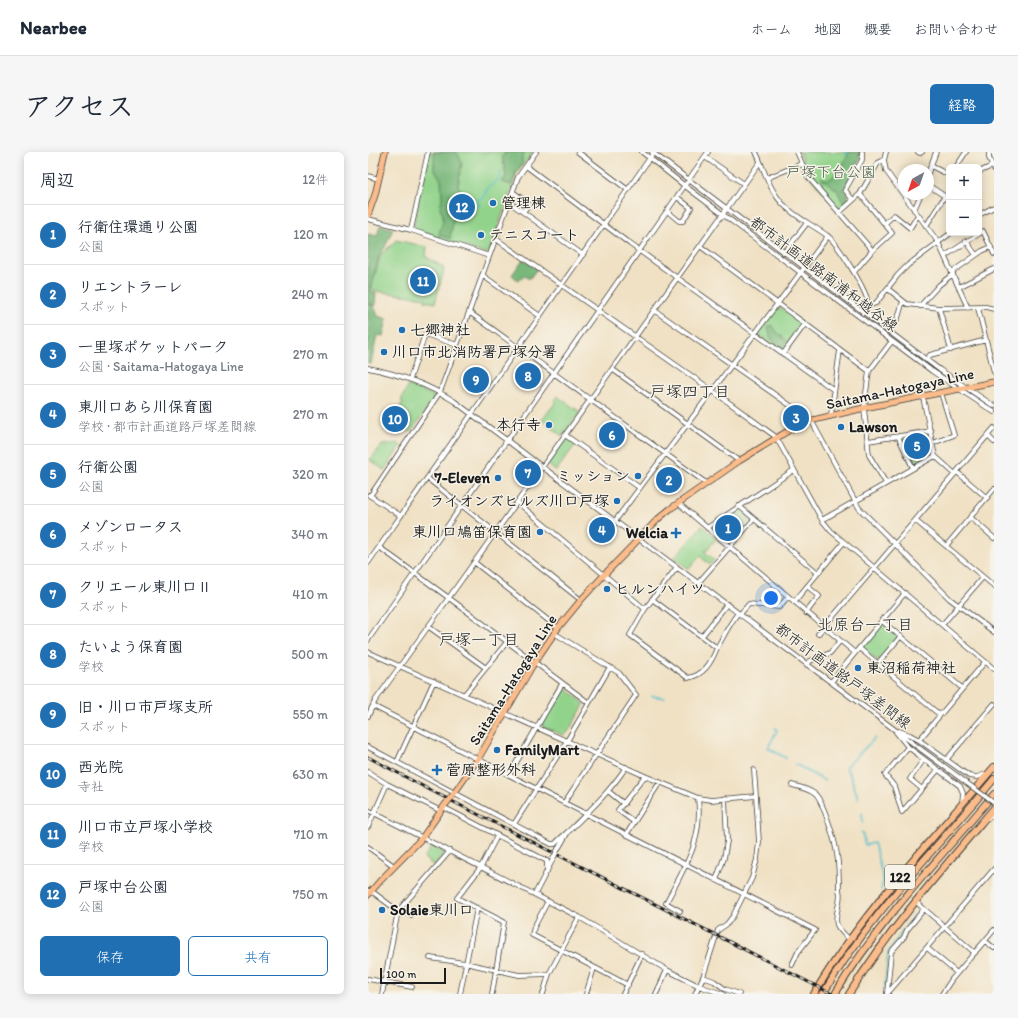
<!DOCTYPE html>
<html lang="ja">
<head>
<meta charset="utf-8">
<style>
  body { margin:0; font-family:Itim,"Klee One",sans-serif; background:#f6f6f7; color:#1f2937 }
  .controls { position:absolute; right:12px; top:12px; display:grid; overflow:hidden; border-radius:6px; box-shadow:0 2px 10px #0003 }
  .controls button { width:36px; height:36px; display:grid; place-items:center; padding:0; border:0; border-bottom:1px solid #e0e1e3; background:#fff; color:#1f2937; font:20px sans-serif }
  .compass { position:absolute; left:530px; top:12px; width:36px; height:36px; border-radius:50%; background:#fff; box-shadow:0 2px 10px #0003; rotate:220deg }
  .scale { position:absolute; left:12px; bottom:10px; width:66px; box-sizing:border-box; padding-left:4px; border:2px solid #1c1c1c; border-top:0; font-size:11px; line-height:14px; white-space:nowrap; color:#1c1c1c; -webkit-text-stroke:3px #f7f3e8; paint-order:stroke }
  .you { position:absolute; left:403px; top:446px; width:14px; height:14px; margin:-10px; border:3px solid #fff; border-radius:50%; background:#1a73e8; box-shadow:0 0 0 6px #1a73e833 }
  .badge { display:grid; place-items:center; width:26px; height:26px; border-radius:50%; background:#1f6fb2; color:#fff; font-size:13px; font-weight:700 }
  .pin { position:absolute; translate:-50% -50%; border:2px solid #fff; box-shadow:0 1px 4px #0006 }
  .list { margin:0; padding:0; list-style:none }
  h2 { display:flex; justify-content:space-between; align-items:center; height:52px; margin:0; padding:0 16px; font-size:17px }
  h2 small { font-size:13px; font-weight:400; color:#747a83 }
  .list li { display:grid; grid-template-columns:26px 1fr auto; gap:12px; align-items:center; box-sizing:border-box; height:60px; padding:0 16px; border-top:1px solid #e0e1e3 }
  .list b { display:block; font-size:15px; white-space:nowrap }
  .list p { margin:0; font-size:13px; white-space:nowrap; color:#747a83 }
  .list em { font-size:13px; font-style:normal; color:#747a83 }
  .actions { display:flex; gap:8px; padding:12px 16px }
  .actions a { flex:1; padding:9px 0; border:1px solid #1f6fb2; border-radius:6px; text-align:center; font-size:14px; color:#1f6fb2 }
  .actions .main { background:#1f6fb2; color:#fff }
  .map { position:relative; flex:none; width:626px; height:842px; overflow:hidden; border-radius:6px }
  header { display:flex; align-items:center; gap:24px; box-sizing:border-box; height:56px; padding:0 20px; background:#fff; border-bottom:1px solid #e0e1e3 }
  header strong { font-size:19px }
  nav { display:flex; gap:22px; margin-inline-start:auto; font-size:14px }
  .intro { display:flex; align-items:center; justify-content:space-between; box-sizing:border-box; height:96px; padding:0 24px }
  h1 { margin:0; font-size:28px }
  .button { padding:10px 18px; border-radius:6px; background:#1f6fb2; color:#fff; font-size:14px; font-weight:700 }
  main { display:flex; gap:24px; padding:0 24px }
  aside { flex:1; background:#fff; border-radius:6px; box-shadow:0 2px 10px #0003 }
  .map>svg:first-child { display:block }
  .green { fill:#92d38b; stroke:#577854 }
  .forest { fill:#75b577; stroke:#48684a }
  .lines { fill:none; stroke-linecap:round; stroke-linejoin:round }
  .stream { stroke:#51bdcb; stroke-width:1.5 }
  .minor-casing { stroke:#3c3a35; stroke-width:5.5 }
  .major-casing { stroke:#3c3a35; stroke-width:7 }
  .highway-casing { stroke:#3c3a35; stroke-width:8 }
  .minor { stroke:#fff; stroke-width:4 }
  .major { stroke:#fabc8b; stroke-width:5.5 }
  .highway { stroke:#fabc8b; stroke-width:6 }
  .rail-casing { stroke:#1c1c1c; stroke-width:3 }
  .rail { stroke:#f7f3e8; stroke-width:1.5; stroke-dasharray:4.5; stroke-linecap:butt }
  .minor-bridge-casing { stroke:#3c3a35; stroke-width:5.5; stroke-linecap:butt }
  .major-bridge-casing { stroke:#3c3a35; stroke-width:7; stroke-linecap:butt }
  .minor-bridge { stroke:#fff; stroke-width:4 }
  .major-bridge { stroke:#fabc8b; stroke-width:5.5 }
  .poi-dot { fill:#1f6fb2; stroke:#f7f3e8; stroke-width:1.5 }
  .labels { text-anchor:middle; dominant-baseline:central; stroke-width:3; stroke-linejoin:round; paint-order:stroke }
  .shield { fill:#f7f3e8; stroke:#5e5c59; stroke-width:1 }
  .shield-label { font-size:14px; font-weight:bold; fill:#1c1c1c }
  .park-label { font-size:15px; fill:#455c43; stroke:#f7f3e8 }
  .poi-label { font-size:15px; font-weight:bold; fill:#1c1c1c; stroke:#f7f3e8; text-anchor:start }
  .street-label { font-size:15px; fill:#1c1c1c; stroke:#f7f3e8 }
  .neighbourhood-label { font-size:16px; fill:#1c1c1c; stroke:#f7f3e8 }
</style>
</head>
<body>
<header>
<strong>Nearbee</strong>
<nav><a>ホーム</a><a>地図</a><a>概要</a><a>お問い合わせ</a></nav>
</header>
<div class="intro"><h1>アクセス</h1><a class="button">経路</a></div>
<main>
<aside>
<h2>周辺<small>12件</small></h2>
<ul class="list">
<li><span class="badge">1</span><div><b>行衛住環通り公園</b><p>公園</p></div><em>120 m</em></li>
<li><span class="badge">2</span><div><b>リエントラーレ</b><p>スポット</p></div><em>240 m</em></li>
<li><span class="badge">3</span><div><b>一里塚ポケットパーク</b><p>公園 · Saitama-Hatogaya Line</p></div><em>270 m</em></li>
<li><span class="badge">4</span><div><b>東川口あら川保育園</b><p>学校 · 都市計画道路戸塚差間線</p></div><em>270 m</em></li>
<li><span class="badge">5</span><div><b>行衛公園</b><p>公園</p></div><em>320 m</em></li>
<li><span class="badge">6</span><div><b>メゾンロータス</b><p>スポット</p></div><em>340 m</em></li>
<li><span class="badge">7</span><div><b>クリエール東川口Ⅱ</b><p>スポット</p></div><em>410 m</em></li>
<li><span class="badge">8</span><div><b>たいよう保育園</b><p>学校</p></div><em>500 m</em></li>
<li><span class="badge">9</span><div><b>旧・川口市戸塚支所</b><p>スポット</p></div><em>550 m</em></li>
<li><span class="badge">10</span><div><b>西光院</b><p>寺社</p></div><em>630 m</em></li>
<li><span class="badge">11</span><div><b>川口市立戸塚小学校</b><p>学校</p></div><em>710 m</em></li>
<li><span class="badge">12</span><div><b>戸塚中台公園</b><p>公園</p></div><em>750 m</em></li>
</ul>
<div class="actions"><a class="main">保存</a><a>共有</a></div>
</aside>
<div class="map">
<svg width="626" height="842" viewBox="0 0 626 842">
  <rect width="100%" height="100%" fill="#f7f3e8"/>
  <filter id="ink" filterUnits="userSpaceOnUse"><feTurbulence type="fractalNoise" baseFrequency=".025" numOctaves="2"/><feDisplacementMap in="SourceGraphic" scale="8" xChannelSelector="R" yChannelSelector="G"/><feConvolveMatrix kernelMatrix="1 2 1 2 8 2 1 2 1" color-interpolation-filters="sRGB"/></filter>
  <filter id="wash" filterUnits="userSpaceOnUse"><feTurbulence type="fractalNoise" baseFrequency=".012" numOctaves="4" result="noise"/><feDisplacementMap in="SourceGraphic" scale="16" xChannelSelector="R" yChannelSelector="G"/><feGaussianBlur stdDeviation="0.9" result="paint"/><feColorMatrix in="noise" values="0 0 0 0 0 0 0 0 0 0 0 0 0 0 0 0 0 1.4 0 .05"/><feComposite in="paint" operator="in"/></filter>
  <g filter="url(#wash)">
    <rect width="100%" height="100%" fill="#f0e1c4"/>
    <path class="green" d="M61 0H165L149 21 121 100 118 102 46 78 45 76Z
      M431 0H493L492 8 476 38 482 49 475 55 469 56 441 24Z
      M28 88 59 95 58 105 75 115 76 118 67 151 57 149V146L7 139 4 135 12 104Z
      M409 156H413L435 172 415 199H413L391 183V179Z
      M40 233 65 243 66 247 43 280 36 278 37 270 26 268 16 264 18 260 24 262 25 261 28 262 35 250 33 249Z
      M189 244 212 260 194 284 174 268 188 250 186 248Z
      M558 280 562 283C565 305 566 302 546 313L543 312 532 287 534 285Z
      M201 286 208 292 188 319 181 314 180 310 197 287Z
      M30 291 33 294 16 318 2 308 14 293Z
      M369 358H372L382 366V368L363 391H360L343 377 345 374Z
      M334 374 349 386 337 400 346 408 342 413 332 404 321 417 306 406Z
      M516 472 530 485 512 508H509L496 497 495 493 512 473Z
      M197 536 216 551V553L200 580 195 583 175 575 174 571 194 537Z
      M64 694 75 700V703L66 714 56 706Z"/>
    <path class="forest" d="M66 0H89L94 11 90 34 95 43 88 44 87 59 82 87 71 83C72 71 79 69 72 56L74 46 73 28 66 17Z
      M136 0H155L156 2 154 7V12L148 20 144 33 134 30 138 24 134 4 137 2Z
      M481 0H491L490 8 476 38 481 46 478 50 474 49 469 38 453 26C463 30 463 26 469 19 475 13 477 9 481 0Z
      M12 73 25 77 16 97 11 104 3 135 4 139 8 141 7 153 0 151V82L9 84Z
      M155 107 169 117 161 127 156 123 151 129 144 123Z
      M0 152 6 154 10 164 19 167 15 184 9 183 3 212 0 211Z
      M404 173 409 180 419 189 414 195 403 187 400 175Z"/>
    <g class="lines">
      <path class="stream" d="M478 3 480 0
        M626 3V6
        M110 48 114 46 120 36 130 28 132 25V19
        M111 51 112 54
        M284 544 297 546
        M407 576 409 578 400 596 418 606
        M427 612 457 629
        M490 646 484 628 478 615 507 586
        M494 661 495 671
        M494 680 497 693 506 691 516 730H515L513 738
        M516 842 520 801 546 763"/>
    </g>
  </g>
  <g filter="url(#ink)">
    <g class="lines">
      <defs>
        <path id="minor" d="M210 0 260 38
          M274 0 317 34 564 219 626 260
          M284 0 572 218 626 254
          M388 0C396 17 401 37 414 51 427 66 446 73 461 85 470 93 501 141 500 153 499 156 497 158 495 161
          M429 0 440 25 504 98
          M518 0 516 8 518 19 570 90 600 156
          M550 0 552 1 554 0
          M621 0V6L626 17
          M337 5 376 32
          M158 14 262 92 466 238
          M563 14 581 23
          M588 15 598 0
          M611 20 624 14
          M560 21 568 0
          M0 24 11 27
          M399 26 433 12
          M560 33 581 47
          M145 40 161 52 155 60
          M485 48 477 38 494 8V0
          M141 50 215 103
          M546 58 553 42
          M299 59 311 69H315L323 56 309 45
          M471 61 492 42 510 11 516 8
          M611 63 626 55
          M0 67 43 78 121 104
          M516 72 526 63 542 76 550 63
          M558 74 577 44
          M43 78 60 0
          M128 87 345 239 408 285 454 368 463 379 626 517
          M598 89 608 103
          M332 94 501 219
          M416 101 439 71
          M577 104 615 79 626 102
          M486 120 503 100 524 81 492 42
          M584 120 614 99 623 95
          M114 123 172 164
          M591 135 626 117
          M520 137 539 152 571 156 618 155 626 157
          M500 153H503L508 151 530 123 540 113 583 81
          M552 154 571 133 585 122
          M571 156 583 198
          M610 156 626 220
          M286 158 443 268 491 356 582 447 626 480
          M101 160 338 331
          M521 179 530 166 535 149
          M415 202 437 172
          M558 208 562 203 618 188
          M0 216C31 222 59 232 86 249L554 598
          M244 217 371 309
          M42 227 57 182 89 193
          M555 245 567 304 587 322
          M463 263 472 198
          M197 283 272 336
          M530 284 545 316
          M620 284 626 290
          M500 289 563 279
          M565 291 586 283 573 241
          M589 320 619 346
          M59 326 213 448
          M518 331 501 303 496 256 501 219 524 189
          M1 343 33 364
          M2 344 72 240 150 25 168 0
          M149 350 277 457
          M310 351 487 501
          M371 354 450 421
          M602 365 626 386
          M454 368 567 304
          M247 369 460 84
          M548 369 626 434
          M339 376 426 318
          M578 394 626 337
          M11 395 81 446 221 551
          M106 410 190 476
          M0 411 286 0
          M309 415 277 457 262 483 320 526C336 523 343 511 349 496 355 485 362 471 370 461
          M330 431 386 367
          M284 447 349 496
          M426 450 476 390
          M438 461 451 444 439 434
          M372 462 381 452 411 455 420 445
          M514 469 594 536
          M574 473 615 425
          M61 475 118 516
          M186 481 251 521 268 543 196 651
          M450 482 626 276
          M334 484 359 452
          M0 488 340 0
          M491 496 572 563
          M0 500 277 624 330 646 343 648 388 644 391 690 389 707 384 726 365 764 359 772 350 778 335 825 327 842
          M510 511 533 484
          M439 513 442 509 462 501 472 489
          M463 530 537 441
          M96 543 139 490
          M5 554 447 778 430 800 424 813
          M0 564 7 549 392 10
          M531 579 542 583 551 588 601 624 609 625 618 622
          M528 580 540 595 592 634 595 641 594 651
          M551 588 617 510
          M0 595 183 692H187C192 686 199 681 205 675 224 656 243 638 258 615
          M578 608 626 552
          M29 610 66 529
          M386 618 388 644
          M0 620 19 632 73 659
          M141 623 194 532
          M424 633C432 635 441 637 447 642 455 649 466 686 468 697 471 710 471 725 471 738 475 749 465 762 469 773 471 778 478 784 482 788
          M554 637 542 627 556 607
          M240 639 256 652
          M75 655 179 709V720
          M0 658 211 765 299 818 331 834 355 842
          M534 660 526 634 517 623 540 595
          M534 660 570 618
          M617 667 626 664
          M266 670 250 658 277 624
          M146 672 199 589 242 515
          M0 675 19 632
          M258 683 292 630
          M0 695 26 714
          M190 697 200 680
          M348 728 356 706 359 689 357 646
          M0 739 6 741 30 759 43 763
          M167 742 184 709
          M180 749 166 775 164 783 260 833
          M547 749 607 801
          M312 759 298 751C317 714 335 690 330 646
          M617 789 626 796
          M559 796 589 821
          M62 806 97 811 151 823 181 822
          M335 825 346 829 357 837 371 842
          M0 827 44 835
          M519 841 523 800 536 785 539 778 556 757
          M14 842 30 759 82 699
          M92 842 109 756
          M124 842 136 770 89 746 113 715 129 684
          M175 842 181 822 211 765
          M218 842 226 816
          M255 842 274 802
          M288 842 299 818
          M519 842 626 717
          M574 842 584 827 626 778"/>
        <path id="major" d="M0 63 7 43 17 0
          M85 643 110 607 166 511 190 476 213 448 236 423 290 367 302 357 371 309 433 271 496 256 626 230
          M0 743 12 729 54 686 77 653"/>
        <path id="highway" d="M446 842C495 759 564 688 626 615
          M455 842C501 763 568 697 626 627
          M467 842C511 769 571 707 626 642
          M481 842C523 775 575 716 626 656"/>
      </defs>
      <use href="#minor" class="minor-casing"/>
      <use href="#major" class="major-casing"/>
      <use href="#highway" class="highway-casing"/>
      <use href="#minor" class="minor"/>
      <use href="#major" class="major"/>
      <use href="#highway" class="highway"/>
      <defs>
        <path id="rail" d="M0 605 62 638 464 842"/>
      </defs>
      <use href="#rail" class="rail-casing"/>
      <use href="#rail" class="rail"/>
      <defs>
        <path id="minor-bridge" d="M554 598 626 651
          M184 709 190 697"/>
        <path id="major-bridge" d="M77 653 85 643"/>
      </defs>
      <use href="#minor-bridge" class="minor-bridge-casing"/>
      <use href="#major-bridge" class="major-bridge-casing"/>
      <use href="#minor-bridge" class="minor-bridge"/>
      <use href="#major-bridge" class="major-bridge"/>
    </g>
  </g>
  <g class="poi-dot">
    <circle cx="125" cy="51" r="4"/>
    <circle cx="113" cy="83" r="4"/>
    <circle cx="34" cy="178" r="4"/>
    <circle cx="16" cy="200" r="4"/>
    <circle cx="181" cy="273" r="4"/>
    <circle cx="473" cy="275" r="4"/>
    <circle cx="270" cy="324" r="4"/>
    <circle cx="130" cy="326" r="4"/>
    <circle cx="249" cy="349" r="4"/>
    <circle cx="172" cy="380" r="4"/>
    <path d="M306 375h4v4h4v4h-4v4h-4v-4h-4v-4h4z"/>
    <circle cx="239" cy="437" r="4"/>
    <circle cx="490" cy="516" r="4"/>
    <circle cx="129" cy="598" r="4"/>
    <path d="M67 612h4v4h4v4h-4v4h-4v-4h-4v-4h4z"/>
    <circle cx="14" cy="758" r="4"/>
  </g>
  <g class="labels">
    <rect class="shield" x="517" y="713" width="30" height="24" rx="3"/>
    <g class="shield-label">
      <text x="532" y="725">122</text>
    </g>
    <g class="park-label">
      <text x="463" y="20">戸塚下台公園</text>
    </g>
    <g class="poi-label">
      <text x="133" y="51">管理棟</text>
      <text x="121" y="83">テニスコート</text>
      <text x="42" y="178">七郷神社</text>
      <text x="24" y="200">川口市北消防署戸塚分署</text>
      <text x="173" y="273" text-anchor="end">本行寺</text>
      <text x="481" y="275">Lawson</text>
      <text x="262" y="324" text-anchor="end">ミッション</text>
      <text x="122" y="326" text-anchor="end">7-Eleven</text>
      <text x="241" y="349" text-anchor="end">ライオンズヒルズ川口戸塚</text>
      <text x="164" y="380" text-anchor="end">東川口鳩笛保育園</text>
      <text x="300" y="381" text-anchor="end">Welcia</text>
      <text x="247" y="437">ヒルンハイツ</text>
      <text x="498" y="516">東沼稲荷神社</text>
      <text x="137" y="598">FamilyMart</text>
      <text x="78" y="618">菅原整形外科</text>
      <text x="22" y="758">Solaie東川口</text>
    </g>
    <g class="street-label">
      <text transform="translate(456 122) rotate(37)">都市計画道路南浦和越谷線</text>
      <text transform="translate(532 237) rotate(-12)">Saitama-Hatogaya Line</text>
      <text transform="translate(475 524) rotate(37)">都市計画道路戸塚差間線</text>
      <text transform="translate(145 528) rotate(-58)">Saitama-Hatogaya Line</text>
    </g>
    <g class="neighbourhood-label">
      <text x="322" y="239">戸塚四丁目</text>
      <text x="497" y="472">北原台一丁目</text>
      <text x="111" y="487">戸塚一丁目</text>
    </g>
  </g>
</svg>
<div class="controls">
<button>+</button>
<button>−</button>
</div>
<svg class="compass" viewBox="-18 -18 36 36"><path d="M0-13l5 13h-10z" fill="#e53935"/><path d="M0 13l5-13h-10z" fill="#747a83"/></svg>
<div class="scale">100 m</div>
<div class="you"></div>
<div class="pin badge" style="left:360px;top:376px">1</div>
<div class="pin badge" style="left:301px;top:328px">2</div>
<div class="pin badge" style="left:428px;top:266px">3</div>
<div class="pin badge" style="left:234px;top:378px">4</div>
<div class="pin badge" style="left:549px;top:294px">5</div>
<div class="pin badge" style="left:244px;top:283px">6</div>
<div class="pin badge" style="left:160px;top:321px">7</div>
<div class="pin badge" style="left:160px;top:224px">8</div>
<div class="pin badge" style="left:108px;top:228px">9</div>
<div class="pin badge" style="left:27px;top:267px">10</div>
<div class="pin badge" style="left:55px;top:129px">11</div>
<div class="pin badge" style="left:94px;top:55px">12</div>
</div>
</main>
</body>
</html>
